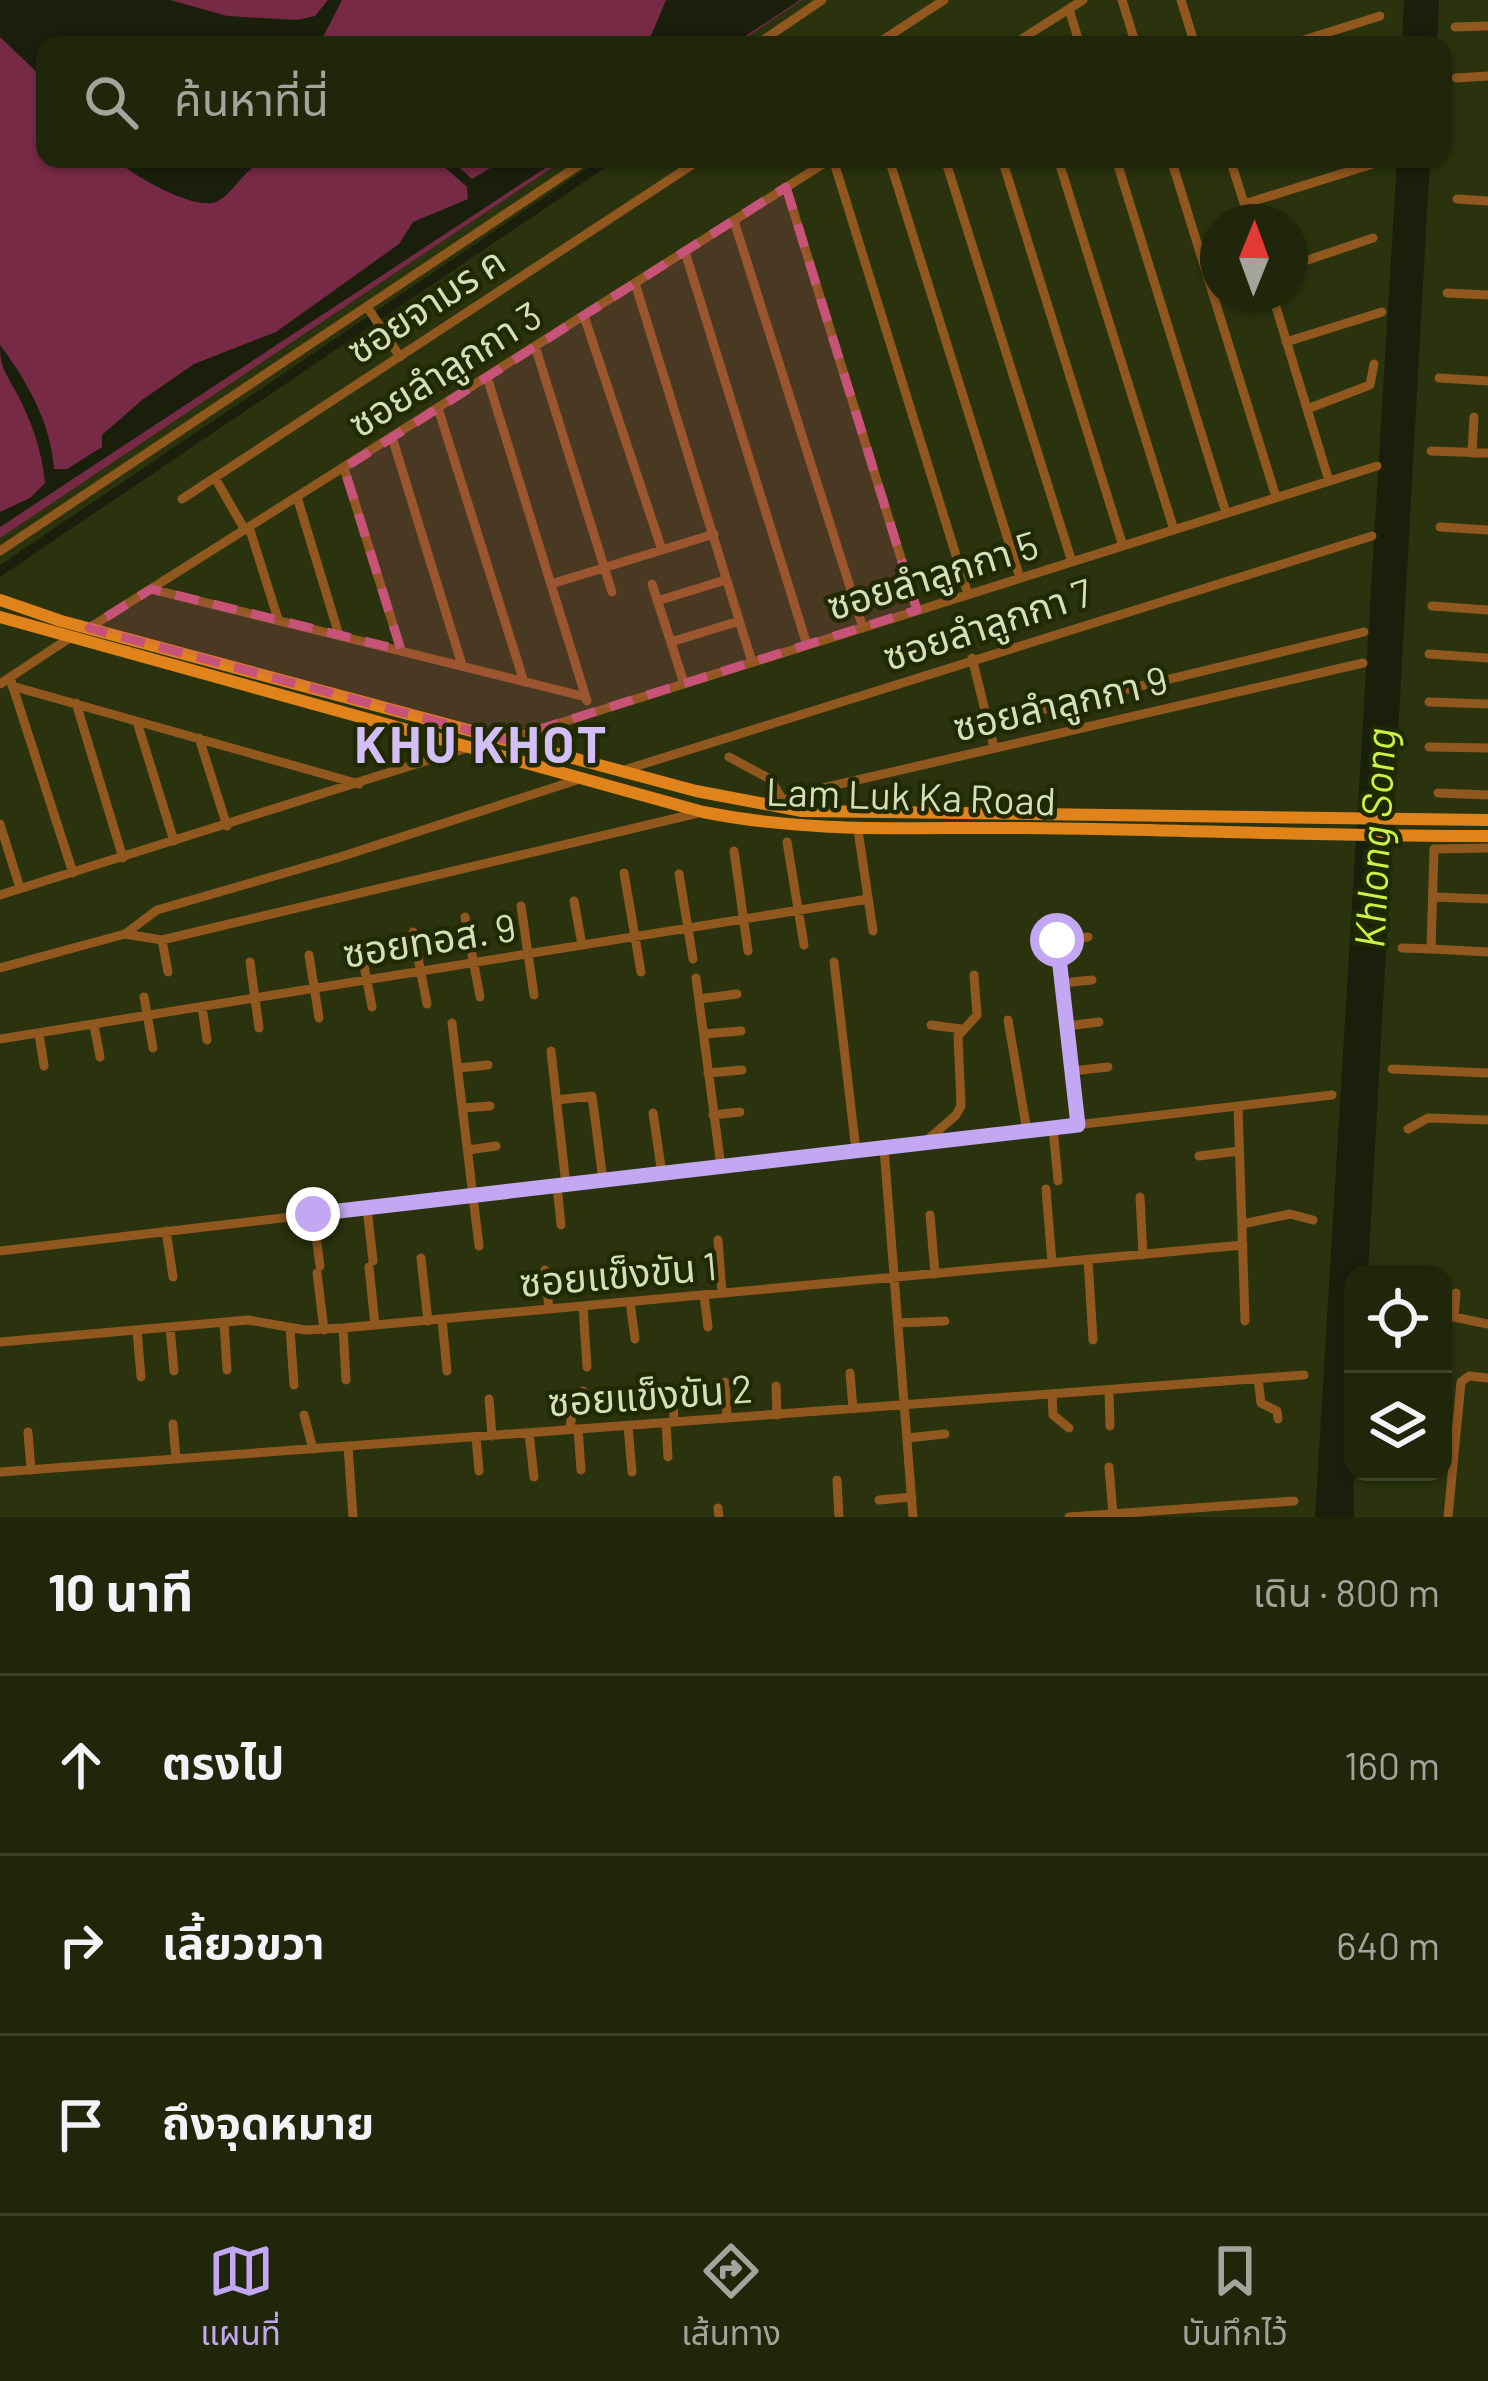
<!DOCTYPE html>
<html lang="th">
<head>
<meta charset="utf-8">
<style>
  body { margin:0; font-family:Barlow,"Noto Sans Thai",sans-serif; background:#2d3218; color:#f1f3f6 }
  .controls { position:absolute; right:36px; bottom:36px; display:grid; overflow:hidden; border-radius:24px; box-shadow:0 3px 9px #0004 }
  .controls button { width:108px; height:108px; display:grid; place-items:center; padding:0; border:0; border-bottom:3px solid #3d432b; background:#20260a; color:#f1f3f6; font:60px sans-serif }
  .compass { position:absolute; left:1200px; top:204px; width:108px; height:108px; border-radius:50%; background:#20260a; box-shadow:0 3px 9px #0004; rotate:1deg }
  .stop { position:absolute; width:36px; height:36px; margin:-27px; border:9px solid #c3a7f2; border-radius:50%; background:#fff }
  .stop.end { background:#c3a7f2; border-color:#fff; box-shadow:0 3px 12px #0008 }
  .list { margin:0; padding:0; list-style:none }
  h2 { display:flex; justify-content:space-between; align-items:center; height:156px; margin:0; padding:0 48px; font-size:51px }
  h2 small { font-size:39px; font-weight:400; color:#a2a59c }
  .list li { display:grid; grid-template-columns:78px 1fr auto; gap:36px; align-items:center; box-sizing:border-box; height:180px; padding:0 48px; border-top:3px solid #3d432b }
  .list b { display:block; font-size:45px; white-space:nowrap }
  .list em { font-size:39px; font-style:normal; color:#a2a59c }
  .icon { flex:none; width:66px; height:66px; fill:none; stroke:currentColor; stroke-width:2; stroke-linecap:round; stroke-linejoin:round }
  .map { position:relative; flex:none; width:1488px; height:1517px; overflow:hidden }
  .search { position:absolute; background:#20260a; box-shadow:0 3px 9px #0004; left:36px; right:36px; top:36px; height:132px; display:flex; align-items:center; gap:30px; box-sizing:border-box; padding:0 42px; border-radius:24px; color:#a2a59c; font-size:45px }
  .sheet { height:696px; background:#20260a }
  nav { display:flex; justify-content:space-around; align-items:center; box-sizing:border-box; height:168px; border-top:3px solid #3d432b; background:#20260a; font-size:33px; color:#a2a59c }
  nav a { display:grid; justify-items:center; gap:6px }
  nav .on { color:#c3a7f2 }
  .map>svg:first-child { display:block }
  .green { fill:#772a46 }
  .water { fill:#1a1f0c }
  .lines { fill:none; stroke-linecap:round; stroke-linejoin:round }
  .minor { stroke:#90571f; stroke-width:9 }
  .major { stroke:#e0831a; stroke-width:12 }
  .route { stroke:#c3a7f2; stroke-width:15 }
  .marked { fill:#c75378; fill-opacity:0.2; stroke:#c75378; stroke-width:9; stroke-dasharray:24 15; stroke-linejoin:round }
  .labels { text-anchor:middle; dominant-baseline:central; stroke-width:9; stroke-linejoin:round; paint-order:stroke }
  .street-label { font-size:39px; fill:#d3deba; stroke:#212903 }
  .water-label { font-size:42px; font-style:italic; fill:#ccf242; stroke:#212903 }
  .district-label { font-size:51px; font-weight:bold; letter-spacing:3px; fill:#d3bff7; stroke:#212903 }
</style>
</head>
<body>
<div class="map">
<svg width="1488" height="1517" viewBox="0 0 1488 1517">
  <rect width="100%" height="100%" fill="#2a330d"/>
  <path class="green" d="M0 0H802L735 45H45V159H565L0 538Z"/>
  <path class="water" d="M0 0H170L227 16 297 20 315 16 328 0H342L319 45H45V80L0 37Z
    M666 0H800L732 45H647Z
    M1404 0H1439L1437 45H1402Z
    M116 159H269V160C246 164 237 190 218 201 198 213 130 175 116 159Z
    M445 159H450L472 179 505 159H559L0 527V512L30 498 45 483C42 450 31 419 15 390 5 372 0 366 0 345 27 381 51 423 54 469H67L102 447V435L142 400 194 364 276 332 399 244 413 222 468 199 467 187 440 163Z
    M601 159H618L0 577V565Z
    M1397 159H1430L1368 1274H1353L1354 1517H1315Z"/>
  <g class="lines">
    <path class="minor" d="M1122 0 1136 45
      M1181 0 1195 45
      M1069 9 1080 45
      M1455 27 1488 26
      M756 45 822 0
      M875 45 944 0
      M1012 45 1083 0
      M1288 45 1380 16
      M1456 78 1488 76
      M833 159 968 594
      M889 159 1020 578
      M945 159 1072 562
      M982 159 983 163
      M1002 159 1123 546
      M1058 159 1174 530
      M1116 159 1226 513
      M1171 159 1276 497
      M1230 159 1250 222
      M786 187 917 610
      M1457 199 1488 201
      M1244 204 1389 159
      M734 221 863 628
      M685 252 807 645
      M1290 266 1373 238
      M635 283 752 662
      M1447 293 1488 295
      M1272 294 1329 481
      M368 308 400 357
      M584 316 662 550
      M1286 342 1382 312
      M535 346 612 592
      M487 377 587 701
      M1439 378 1488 381
      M438 408 524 682
      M1307 409 1370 385 1374 364
      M392 437 462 665
      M1431 451 1488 453
      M1472 453 1474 417
      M344 468 401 650
      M215 478 245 530
      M297 497 339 635
      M182 499 701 159
      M249 527 278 619
      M1440 527 1488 530
      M0 551 588 159
      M551 584 714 534
      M652 584 684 683
      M151 589 586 697
      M657 601 722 581
      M1432 606 1488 610
      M89 628 831 159
      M671 642 736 622
      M1429 654 1488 658
      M972 658 994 747
      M10 678 73 873
      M0 684 71 637
      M12 686 359 784
      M1429 702 1488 704
      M76 703 123 858
      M137 722 174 841
      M988 723 1364 632
      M199 738 227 826
      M506 740 1377 466
      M1429 747 1488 748
      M729 757 770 779 783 800
      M621 771 1372 536
      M1438 793 1488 795
      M774 805 801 793 1363 663
      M0 824 20 888
      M858 830 873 931
      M787 842 804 945
      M1488 848 1434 849 1431 949 1488 952
      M734 851 748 951
      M624 873 641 972
      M679 874 693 959
      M0 895 470 747
      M1433 897 1488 899
      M574 901 582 945
      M521 906 534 995
      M465 917 480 997
      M1054 919 1077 1125
      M413 932 427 1004
      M125 934 157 910 340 857 583 778
      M162 940 168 972
      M1057 940 1088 937
      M360 945 372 1007
      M1402 948 1431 949
      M309 955 319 1018
      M250 962 259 1028
      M834 962 856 1151
      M0 968 125 934 162 940 698 813
      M696 978 721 1167
      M1062 983 1092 980
      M144 997 153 1048
      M699 999 737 994
      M202 1007 207 1040
      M1008 1020 1027 1131
      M452 1023 479 1246
      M94 1025 100 1057
      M931 1025 961 1029
      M1067 1026 1099 1022
      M39 1034 44 1066
      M704 1034 741 1031
      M0 1039 868 899
      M551 1051 566 1185
      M458 1068 488 1065
      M1392 1069 1488 1073
      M1072 1071 1108 1067
      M708 1073 742 1070
      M557 1100 592 1096 603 1180
      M1238 1106 1245 1321
      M463 1108 490 1106
      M653 1113 662 1174
      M713 1115 740 1112
      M1053 1128 1058 1181
      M1408 1129 1428 1118 1488 1120
      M924 1143 956 1115 961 1106 958 1036 977 1015 974 975
      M884 1148 913 1517
      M468 1150 496 1146
      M1199 1156 1239 1151
      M557 1186 561 1225
      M1046 1189 1052 1263
      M1140 1197 1143 1255
      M367 1208 373 1261
      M313 1214 320 1266
      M930 1215 935 1274
      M1242 1224 1290 1214 1313 1220
      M166 1231 173 1277
      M718 1240 722 1293
      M0 1251 1332 1095
      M421 1258 428 1321
      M1088 1260 1093 1340
      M369 1267 375 1325
      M545 1270 549 1309
      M317 1273 324 1330
      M1456 1293 1454 1317 1488 1324
      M704 1295 708 1327
      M630 1302 635 1339
      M583 1306 587 1367
      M442 1319 447 1371
      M224 1322 227 1370
      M898 1323 945 1321
      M170 1327 174 1371
      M290 1328 294 1385
      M343 1328 346 1380
      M137 1330 141 1377
      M0 1342 248 1320 305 1330 343 1328 1243 1245
      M850 1373 853 1409
      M1258 1379 1261 1403 1277 1411 1278 1419
      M725 1382 727 1418
      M776 1386 777 1415
      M1109 1390 1110 1426
      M1052 1394 1053 1415 1069 1428
      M673 1396 674 1422
      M489 1399 492 1436
      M304 1415 313 1449
      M666 1423 668 1457
      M173 1424 176 1459
      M628 1426 632 1472
      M578 1429 581 1470
      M570 1430C569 1413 582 1407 583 1391
      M28 1432 31 1470
      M529 1433 534 1477
      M476 1437 479 1471
      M907 1438 945 1434
      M348 1446 353 1517
      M1109 1467 1113 1514
      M0 1472 1304 1375
      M837 1480 839 1517
      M879 1500 912 1497
      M718 1508 719 1517
      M1069 1517 1294 1501
      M1448 1517 1461 1382 1469 1376 1488 1378"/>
    <path class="major" d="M0 600 61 621 696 791 802 811 1488 820
      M0 617 703 812C813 834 911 827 1022 828 1177 829 1333 837 1488 836"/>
  </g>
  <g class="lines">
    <path class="route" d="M313 1214 1078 1125 1057 940"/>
  </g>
  <path class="marked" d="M786 187 917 610 505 740 89 628 151 589 401 650 344 468Z"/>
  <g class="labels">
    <g class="street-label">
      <text transform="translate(425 304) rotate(-33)">ซอยจามร ค</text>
      <text transform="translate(444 368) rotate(-32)">ซอยลำลูกกา 3</text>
      <text transform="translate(932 574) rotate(-17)">ซอยลำลูกกา 5</text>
      <text transform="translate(987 623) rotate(-18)">ซอยลำลูกกา 7</text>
      <text transform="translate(1060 702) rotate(-13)">ซอยลำลูกกา 9</text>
      <text transform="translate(911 795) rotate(2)">Lam Luk Ka Road</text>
      <text transform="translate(429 939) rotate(-9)">ซอยทอส. 9</text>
      <text transform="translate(618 1273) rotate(-5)">ซอยแข็งขัน 1</text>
      <text transform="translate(650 1394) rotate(-4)">ซอยแข็งขัน 2</text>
    </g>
    <g class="water-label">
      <text transform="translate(1373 838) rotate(-87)">Khlong Song</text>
    </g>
    <g class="district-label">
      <text x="482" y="742">KHU KHOT</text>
    </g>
  </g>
</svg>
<div class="controls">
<button><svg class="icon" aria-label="locate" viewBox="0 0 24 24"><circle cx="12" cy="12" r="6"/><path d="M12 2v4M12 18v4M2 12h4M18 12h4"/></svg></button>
<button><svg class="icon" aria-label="layers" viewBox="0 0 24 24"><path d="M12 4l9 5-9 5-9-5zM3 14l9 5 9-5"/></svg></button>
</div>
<svg class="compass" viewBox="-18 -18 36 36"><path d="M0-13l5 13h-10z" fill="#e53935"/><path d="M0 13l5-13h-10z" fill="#a2a59c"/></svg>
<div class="stop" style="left:1057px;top:940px"></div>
<div class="stop end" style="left:313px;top:1214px"></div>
<div class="search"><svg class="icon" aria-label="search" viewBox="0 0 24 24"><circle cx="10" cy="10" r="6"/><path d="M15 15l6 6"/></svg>ค้นหาที่นี่</div>
</div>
<section class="sheet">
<h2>10 นาที<small>เดิน · 800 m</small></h2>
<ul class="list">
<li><svg class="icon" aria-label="ahead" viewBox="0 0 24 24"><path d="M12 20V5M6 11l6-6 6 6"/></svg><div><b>ตรงไป</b></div><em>160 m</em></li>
<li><svg class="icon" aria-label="right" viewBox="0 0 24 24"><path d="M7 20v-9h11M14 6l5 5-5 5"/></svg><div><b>เลี้ยวขวา</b></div><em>640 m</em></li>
<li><svg class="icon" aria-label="arrive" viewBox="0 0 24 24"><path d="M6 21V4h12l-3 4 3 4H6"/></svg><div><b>ถึงจุดหมาย</b></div></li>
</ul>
</section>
<nav>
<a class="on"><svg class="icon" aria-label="map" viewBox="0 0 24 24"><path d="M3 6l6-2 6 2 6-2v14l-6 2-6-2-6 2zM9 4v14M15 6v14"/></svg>แผนที่</a>
<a><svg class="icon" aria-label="directions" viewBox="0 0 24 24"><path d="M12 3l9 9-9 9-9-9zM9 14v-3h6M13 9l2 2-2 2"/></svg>เส้นทาง</a>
<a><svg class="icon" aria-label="saved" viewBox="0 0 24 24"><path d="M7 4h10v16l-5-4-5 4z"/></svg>บันทึกไว้</a>
</nav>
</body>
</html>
